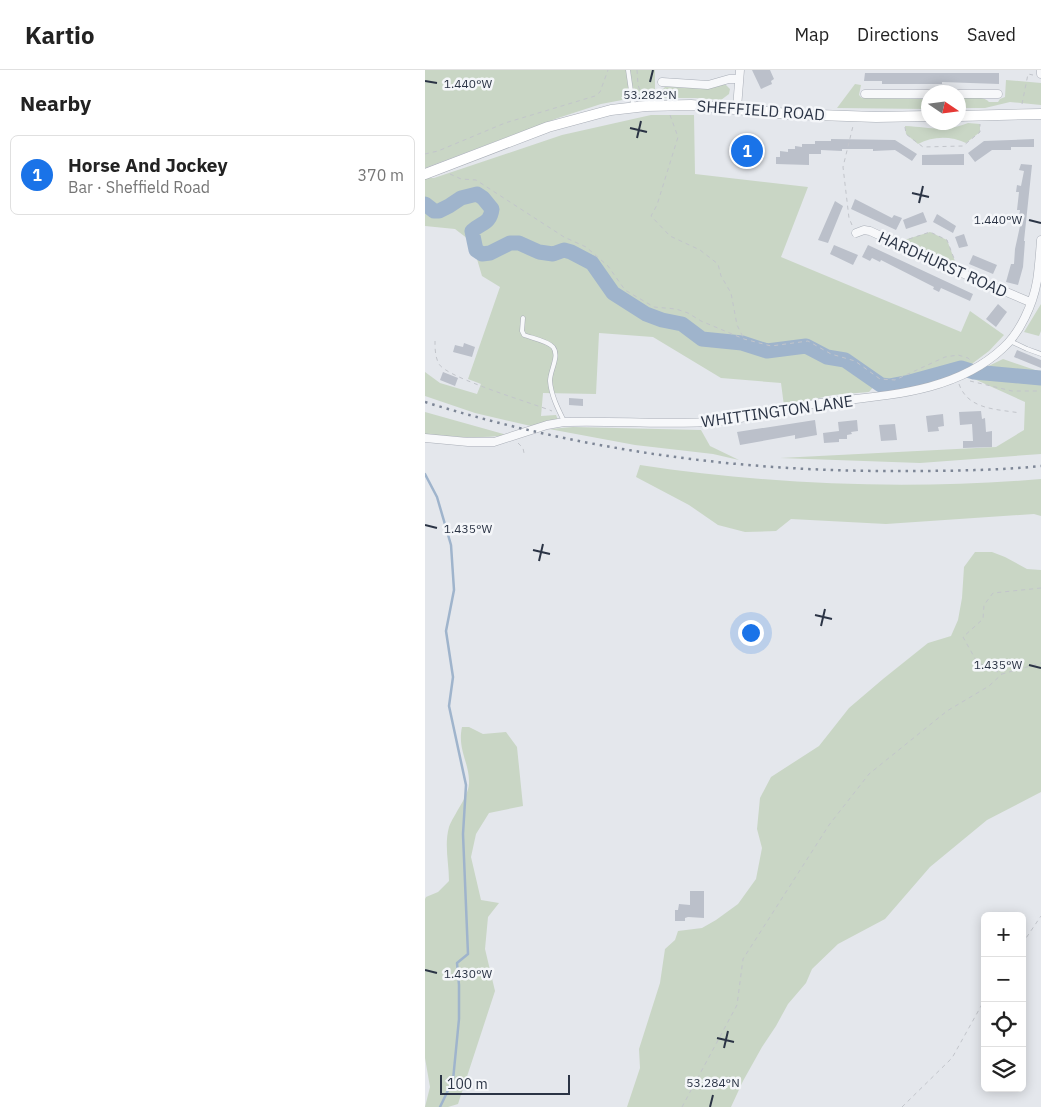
<!DOCTYPE html>
<html lang="en">
<head>
<meta charset="utf-8">
<style>
  body { margin:0; font-family:"IBM Plex Sans",sans-serif; background:#f2f2f2; color:#222 }
  .controls { position:absolute; right:15px; bottom:15px; display:grid; overflow:hidden; border-radius:8px; box-shadow:0 2px 12px #0003 }
  .controls button { width:45px; height:45px; display:grid; place-items:center; padding:0; border:0; border-bottom:1px solid #e0e0e0; background:#fff; color:#222; font:25px sans-serif }
  .compass { position:absolute; left:496px; top:15px; width:45px; height:45px; border-radius:50%; background:#fff; box-shadow:0 2px 12px #0003; rotate:103deg }
  .scale { position:absolute; left:15px; bottom:12px; width:130px; box-sizing:border-box; padding-left:5px; border:2px solid #2b3445; border-top:0; font-size:14px; line-height:18px; white-space:nowrap; color:#2b3445; -webkit-text-stroke:4px #f4f6f9; paint-order:stroke }
  .you { position:absolute; left:325px; top:562px; width:18px; height:18px; margin:-12px; border:4px solid #fff; border-radius:50%; background:#1a73e8; box-shadow:0 0 0 8px #1a73e833 }
  .badge { display:grid; place-items:center; width:32px; height:32px; border-radius:50%; background:#1a73e8; color:#fff; font-size:16px; font-weight:700 }
  .pin { position:absolute; translate:-50% -50%; border:2px solid #fff; box-shadow:0 1px 5px #0006 }
  .list { margin:0; padding:0; list-style:none }
  h2 { display:flex; justify-content:space-between; align-items:center; height:65px; margin:0; padding:0 20px; font-size:21px }
  h2 small { font-size:16px; font-weight:400; color:#767676 }
  .list li { display:grid; grid-template-columns:32px 1fr auto; gap:15px; align-items:center; box-sizing:border-box; height:80px; margin:0 10px 10px; padding:0 10px; border:1px solid #e0e0e0; border-radius:8px }
  .list b { display:block; font-size:19px; white-space:nowrap }
  .list p { margin:0; font-size:16px; white-space:nowrap; color:#767676 }
  .list em { font-size:16px; font-style:normal; color:#767676 }
  .icon { flex:none; width:28px; height:28px; fill:none; stroke:currentColor; stroke-width:2; stroke-linecap:round; stroke-linejoin:round }
  .map { position:relative; flex:none; width:616px; height:1037px; overflow:hidden }
  header { display:flex; align-items:center; gap:30px; box-sizing:border-box; height:70px; padding:0 25px; background:#fff; border-bottom:1px solid #e0e0e0 }
  header strong { font-size:24px }
  nav { display:flex; gap:28px; margin-inline-start:auto; font-size:18px }
  main { display:flex }
  aside { flex:1; background:#fff }
  .map>svg:first-child { display:block }
  .green { fill:#c9d6c5 }
  .lines { fill:none; stroke-linecap:round; stroke-linejoin:round }
  .stream { stroke:#9fb4cc; stroke-width:2.5 }
  .river { stroke:#9fb4cc; stroke-width:15 }
  .building { fill:#bbc0ca }
  .lane-casing { stroke:#a9aeb7; stroke-width:5 }
  .street-casing { stroke:#a9aeb7; stroke-width:9 }
  .secondary-casing { stroke:#a9aeb7; stroke-width:11 }
  .path { stroke:#c2c5cb; stroke-width:1; stroke-dasharray:4 4; stroke-linecap:butt }
  .lane { stroke:#f7f8fa; stroke-width:4 }
  .street { stroke:#f7f8fa; stroke-width:8 }
  .secondary { stroke:#fff; stroke-width:10 }
  .rail { stroke:#7d8696; stroke-width:2.5; stroke-dasharray:2.5 5; stroke-linecap:butt }
  .ticks { fill:none; stroke:#2b3445; stroke-width:2 }
  .labels { text-anchor:middle; dominant-baseline:central; stroke-width:5; stroke-linejoin:round; paint-order:stroke }
  .street-label { font-size:16px; fill:#2b3445; stroke:#f4f6f9 }
  .ticks-label { font-size:12px; text-anchor:middle; fill:#2b3445; stroke:#f4f6f9; stroke-width:5; stroke-linejoin:round; paint-order:stroke }
</style>
</head>
<body>
<header>
<strong>Kartio</strong>
<nav><a>Map</a><a>Directions</a><a>Saved</a></nav>
</header>
<main>
<aside>
<h2>Nearby<small></small></h2>
<ul class="list">
<li><span class="badge">1</span><div><b>Horse And Jockey</b><p>Bar · Sheffield Road</p></div><em>370 m</em></li>
</ul>
</aside>
<div class="map">
<svg width="616" height="1037" viewBox="0 0 616 1037">
  <rect width="100%" height="100%" fill="#e4e7ec"/>
  <path class="green" d="M0 0H230V20H237L240 17 287 18 299 13 305 19 304 24 296 30 270 28H229V24L176 34 133 48 0 98Z
    M581 10 616 13V35L585 32 560 38H534V28C543 28 557 25 564 32H573L575 29 580 27Z
    M430 14 436 15 434 25 437 28 498 29 502 31 503 37 502 39 412 38Z
    M226 45H269L270 104 383 117 356 187 536 262 545 241 579 265 564 281 544 296 535 292 481 311 451 314 444 322 408 325 359 336 356 313 296 308 228 267 174 263 171 324 118 323 116 346 131 345 133 350 106 356 50 343 0 326V302L15 313 52 324 56 314 43 309 75 217 57 206 47 172 30 159 0 156V108H9L137 65Z
    M543 53 555 54V62L541 73C526 66 508 66 493 74L481 64 480 56C506 57 517 63 543 53Z
    M505 162 522 170 531 194 479 170Z
    M616 234V261L614 266 599 262Z
    M578 289 616 302V384L495 393 355 388 571 377 599 360 600 332 547 308 545 305Z
    M0 342 82 365C53 369 28 367 0 364Z
    M148 357 276 360 285 376 314 390 288 384 210 375 124 359Z
    M215 395C347 415 483 420 616 409V446L609 444 461 454 366 449 351 461 320 462 293 455 264 435 211 407Z
    M550 482H567L580 487 602 499 616 500V722L562 750 505 797 460 849 413 874 387 899 381 913 363 934 351 956 337 977 318 1011 306 1037H202L215 998 214 979 235 913 240 879 250 870 253 861 277 858 291 850 313 834 331 809 337 778 332 759 335 728 346 707 394 676 424 638 458 609 503 573 526 566 533 550 537 528 539 497Z
    M37 657H44L58 664 81 662 92 677 98 736 64 743 51 764 46 787 56 830 74 833 63 847 60 879 70 921 33 1034 23 1037H0L5 1017 0 988V829L1 827 13 822 24 811C24 793 19 775 24 757 29 744 43 727 44 714 45 693 32 680 37 657Z"/>
  <g class="lines">
    <path class="stream" d="M0 404 12 427 26 475 29 520 21 561 28 607 24 636 41 715 38 764 43 884 32 893 34 915V949L28 1010 15 1037"/>
    <path class="river" d="M0 134 9 141H14L24 136 36 128 52 124 58 128 67 139C65 154 57 152 47 161L51 180 57 184 65 183 85 173H94L114 182 128 184 139 180 146 182 167 193 188 223 221 244 237 250 257 254 277 269 317 273 342 281 381 276 402 287 420 290 456 315 464 316 485 312 536 298 549 302 616 308"/>
  </g>
  <path class="building" d="M327 0H345L349 9 346 11 347 14 336 19Z
    M440 3H574V14L517 12V14H457V11H439Z
    M406 69 470 70 492 84 487 91 470 80 448 81V79H417V81L396 80V84H384V95L351 94V87H355V81L363 82V79H370V76L377 77V74H390V71H406Z
    M609 69V77H586V80H567L550 92 543 83 559 71Z
    M313 72 332 75 331 88H326L325 96 314 95 315 87 311 86Z
    M539 84V95H497V85Z
    M596 94 607 95 599 171H600L598 197 593 215 581 212 586 194H589L590 179 595 156 593 155 595 140H592L594 122H591L592 115 596 116 599 101 594 100Z
    M430 129 467 148 469 145 477 148 471 160 426 139Z
    M410 131 418 136 403 173 393 170Z
    M498 142 502 152 481 159 478 150Z
    M512 144 531 156 528 163 508 152Z
    M539 164 543 176 534 178 530 167Z
    M409 175 433 185 428 195 405 184Z
    M443 175 548 224 545 231 516 218 514 222 508 219 509 217 456 190 455 192 447 188 445 191 437 187Z
    M548 185 572 195 568 204 544 194Z
    M573 234 582 242 571 257 561 249Z
    M39 273 50 277 47 287 28 282 30 275 38 277Z
    M592 280 616 290V298L589 287Z
    M18 302 33 308 30 316 15 310Z
    M144 328 158 329V336L144 335Z
    M556 341 557 349 560 348 561 362 567 361V377L538 378V371H548L547 354 535 355 534 342Z
    M518 344 519 356 513 357 514 361 503 362 501 346Z
    M390 350 392 365 370 369V365L315 375 312 362Z
    M432 350 433 361 426 362 427 364 422 365V369H414V372L399 373 398 363 414 361 413 352Z
    M470 354 472 370 456 371 454 355Z
    M265 821H279V848L263 847 260 848V851H250V840H253L254 834 265 835Z"/>
  <g class="lines">
    <defs>
      <path id="lane" d="M203 0 208 35
        M98 248 97 261 99 265C107 268 123 271 128 277 135 286 125 300 125 311 126 325 133 339 139 351
        M585 271 602 279 616 284"/>
      <path id="street" d="M616 1V4
        M237 12 283 15 304 9H314
        M440 24H503
        M534 24H573
        M312 38 315 0
        M431 163 439 160 445 161 548 208 605 232
        M0 368 43 372H69L122 355 139 352C191 350 243 356 295 351 332 347 367 336 404 332 464 325 531 322 578 278 595 263 608 234 612 211 614 198 615 184 616 170"/>
      <path id="secondary" d="M534 46 616 44
        M0 104 123 57 186 40 221 36 266 35 364 44 451 47 503 46"/>
    </defs>
    <use href="#lane" class="lane-casing"/>
    <use href="#street" class="street-casing"/>
    <use href="#secondary" class="secondary-casing"/>
    <path class="path" d="M212 0 213 15 217 26
      M597 34 603 4 608 5
      M245 45 253 67 232 135 226 146 245 166 275 180 293 194 296 206 306 223 312 255 319 269
      M480 57 481 64 498 77 538 76 555 62V54
      M0 84 13 81 80 53 170 26 175 22 183 0
      M25 104 36 109 51 110 139 167 161 177 183 196 200 220 229 237 251 239 263 243 276 251 319 269 346 276 383 271 406 284 430 291 455 309 470 310 520 287 533 285 543 288 546 291
      M427 155 424 148 418 97 428 56
      M484 169 505 162 522 170 530 191
      M10 271C10 278 10 287 14 294 22 308 107 333 127 341
      M545 311 587 321H616
      M534 314C543 340 572 339 595 343
      M93 373 98 378 99 383
      M616 518 568 523 559 535 558 549 538 567 552 592 577 604 616 593
      M597 874 616 846
      M257 1037 312 935 318 889 404 755 444 704 522 641 564 616 577 604
      M477 1037 527 988 560 929"/>
    <use href="#lane" class="lane"/>
    <use href="#street" class="street"/>
    <use href="#secondary" class="secondary"/>
    <path class="rail" d="M0 332C152 379 306 401 465 401 515 401 566 401 616 396"/>
  </g>
  <path class="ticks" d="M0 11 12 13M225 12 228 0M205 58 222 62M212 68 216 51M487 123 504 127M494 133 498 116M604 150 616 153M0 455 12 458M108 480 125 484M114 491 118 474M390 545 407 549M396 556 400 539M604 595 616 598M0 900 12 903M292 968 309 972M299 978 303 961M285 1037 288 1025"/>
  <g class="labels">
    <g class="street-label">
      <text transform="translate(336 40) rotate(4)">SHEFFIELD ROAD</text>
      <text transform="translate(518 194) rotate(24)">HARDHURST ROAD</text>
      <text transform="translate(352 341) rotate(-8)">WHITTINGTON LANE</text>
    </g>
  </g>
  <g class="ticks-label">
    <text x="43" y="18">1.440°W</text>
    <text x="225" y="29">53.282°N</text>
    <text x="573" y="154">1.440°W</text>
    <text x="43" y="463">1.435°W</text>
    <text x="573" y="599">1.435°W</text>
    <text x="43" y="908">1.430°W</text>
    <text x="288" y="1017">53.284°N</text>
  </g>
</svg>
<div class="controls">
<button>+</button>
<button>−</button>
<button><svg class="icon" aria-label="locate" viewBox="0 0 24 24"><circle cx="12" cy="12" r="6"/><path d="M12 2v4M12 18v4M2 12h4M18 12h4"/></svg></button>
<button><svg class="icon" aria-label="layers" viewBox="0 0 24 24"><path d="M12 4l9 5-9 5-9-5zM3 14l9 5 9-5"/></svg></button>
</div>
<svg class="compass" viewBox="-18 -18 36 36"><path d="M0-13l5 13h-10z" fill="#e53935"/><path d="M0 13l5-13h-10z" fill="#767676"/></svg>
<div class="scale">100 m</div>
<div class="you"></div>
<div class="pin badge" style="left:322px;top:81px">1</div>
</div>
</main>
</body>
</html>
